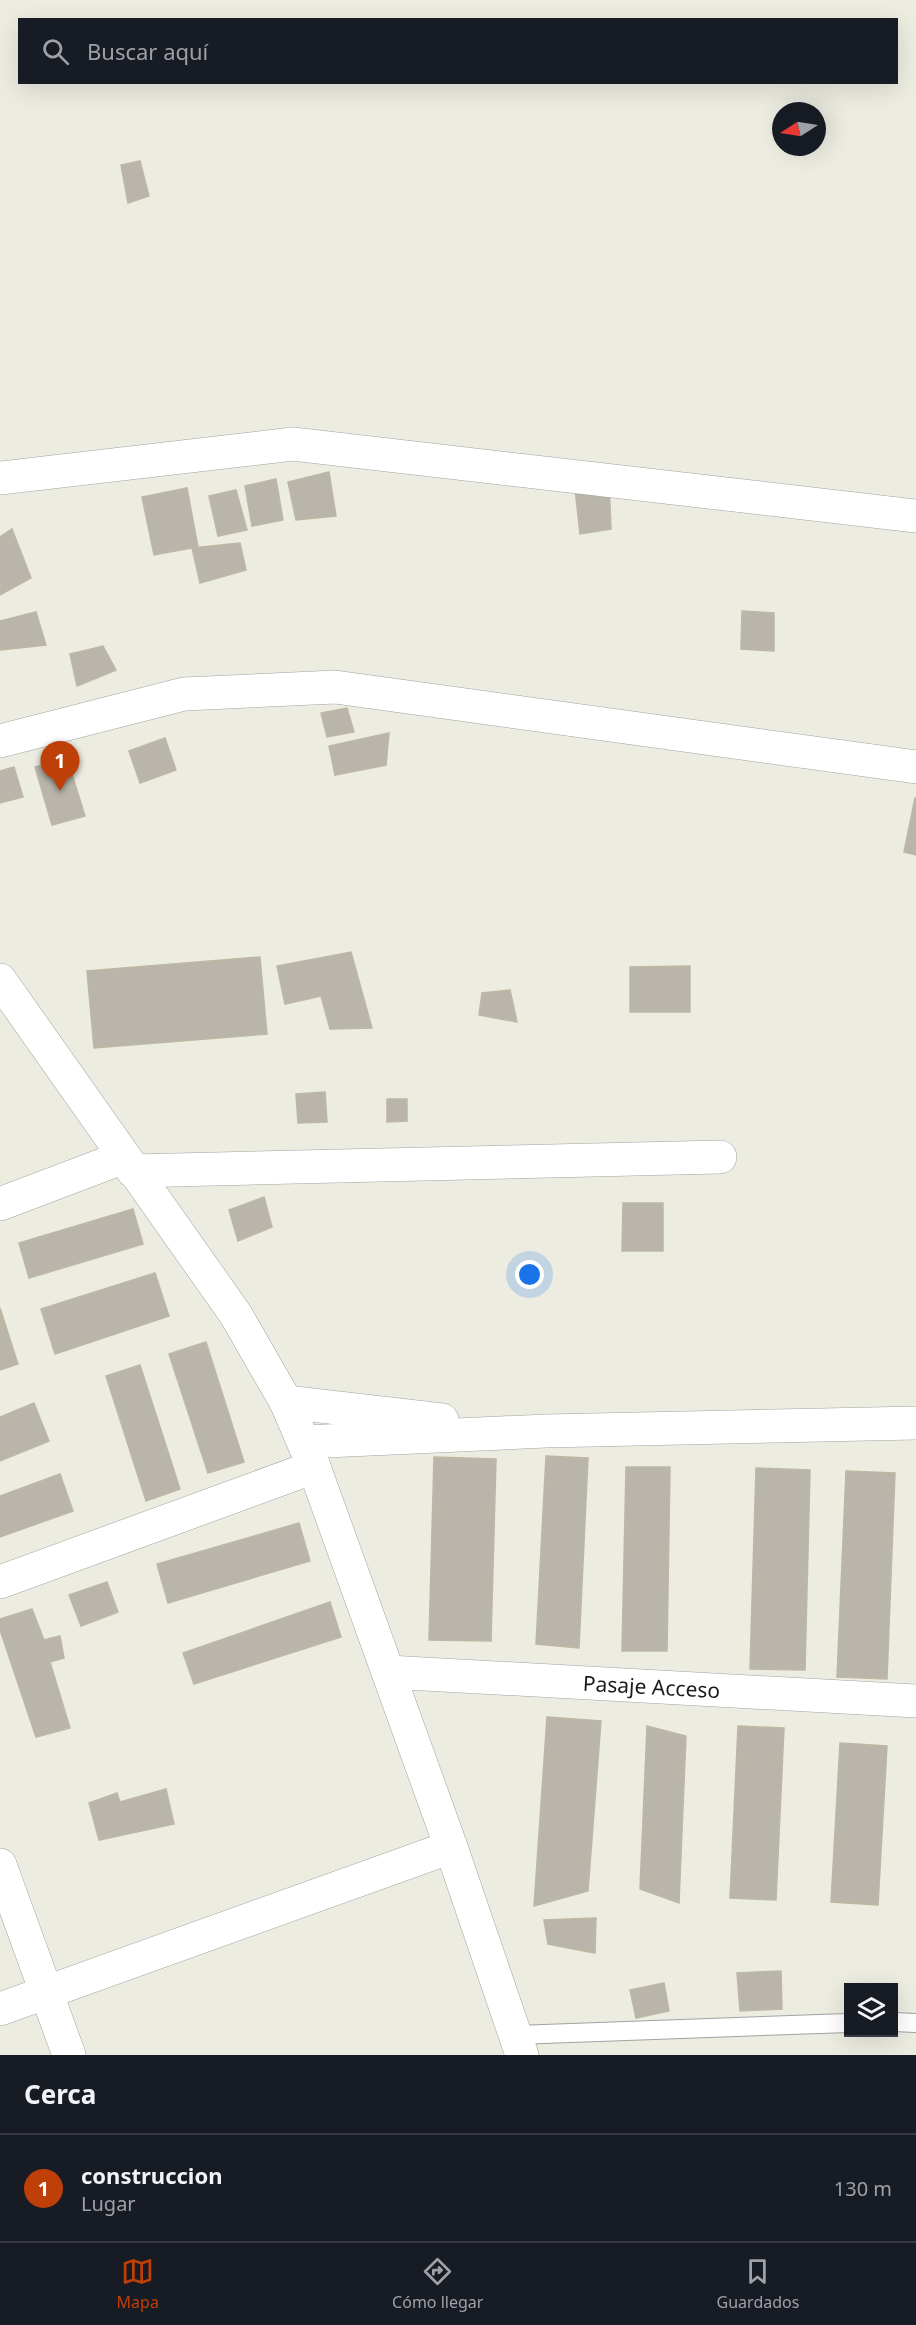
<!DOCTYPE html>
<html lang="es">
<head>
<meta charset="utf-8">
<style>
  body { margin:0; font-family:"Noto Sans",sans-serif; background:#242831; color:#f1f3f6 }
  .controls { position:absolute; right:18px; bottom:18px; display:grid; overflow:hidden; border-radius:0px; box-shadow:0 6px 24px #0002 }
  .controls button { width:54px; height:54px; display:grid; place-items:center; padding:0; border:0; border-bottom:2px solid #363941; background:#171b24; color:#f1f3f6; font:30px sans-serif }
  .compass { position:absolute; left:772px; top:102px; width:54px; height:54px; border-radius:50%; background:#171b24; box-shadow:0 6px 24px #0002; rotate:258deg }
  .you { position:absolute; left:530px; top:1275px; width:21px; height:21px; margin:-15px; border:4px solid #fff; border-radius:50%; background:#1a73e8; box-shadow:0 0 0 9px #1a73e833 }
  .badge { display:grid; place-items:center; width:39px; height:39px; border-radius:50%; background:#bf3f08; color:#fff; font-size:20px; font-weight:700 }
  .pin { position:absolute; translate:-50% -50px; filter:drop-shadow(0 2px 3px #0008) }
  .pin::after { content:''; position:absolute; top:32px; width:21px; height:18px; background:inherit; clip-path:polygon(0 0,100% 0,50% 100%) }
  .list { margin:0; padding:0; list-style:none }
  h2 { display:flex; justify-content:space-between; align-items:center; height:78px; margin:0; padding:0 24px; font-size:26px }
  h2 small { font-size:20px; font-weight:400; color:#9ea1a6 }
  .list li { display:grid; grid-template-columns:39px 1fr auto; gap:18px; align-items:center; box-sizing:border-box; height:108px; padding:0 24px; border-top:2px solid #363941 }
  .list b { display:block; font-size:22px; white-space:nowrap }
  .list p { margin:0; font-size:20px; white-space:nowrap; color:#9ea1a6 }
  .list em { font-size:20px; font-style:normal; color:#9ea1a6 }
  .icon { flex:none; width:33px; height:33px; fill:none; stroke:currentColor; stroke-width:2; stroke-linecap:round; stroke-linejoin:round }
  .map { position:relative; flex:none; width:916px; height:2055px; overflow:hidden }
  .search { position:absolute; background:#171b24; box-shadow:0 6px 24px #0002; left:18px; right:18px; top:18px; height:66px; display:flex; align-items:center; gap:15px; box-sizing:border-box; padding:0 21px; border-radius:0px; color:#9ea1a6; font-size:22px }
  .sheet { height:186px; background:#171b24 }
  nav { display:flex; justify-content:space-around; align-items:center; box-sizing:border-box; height:84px; border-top:2px solid #363941; background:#171b24; font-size:16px; color:#9ea1a6 }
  nav a { display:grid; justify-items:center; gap:3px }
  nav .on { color:#bf3f08 }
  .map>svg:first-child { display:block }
  .building { fill:#b9b5ab; stroke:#bdb7a4; stroke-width:1.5 }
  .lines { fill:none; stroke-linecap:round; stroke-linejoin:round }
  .service-casing { stroke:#a2a2a2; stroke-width:20 }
  .minor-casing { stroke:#a2a2a2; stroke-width:34 }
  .service { stroke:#fff; stroke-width:18 }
  .minor { stroke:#fff; stroke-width:33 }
  .labels { text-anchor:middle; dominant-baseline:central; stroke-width:6; stroke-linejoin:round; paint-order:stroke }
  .street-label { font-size:21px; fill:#1b1b1b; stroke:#fff }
</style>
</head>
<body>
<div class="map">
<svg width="916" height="2055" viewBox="0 0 916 2055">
  <rect width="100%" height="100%" fill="#edece1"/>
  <path class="building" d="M140 161 149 196 128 203 121 165Z
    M329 472 336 516 296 520 288 482Z
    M276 479 283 520 252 526 245 486Z
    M609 482 611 529 580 534 575 488Z
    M187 488 198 547 154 555 142 497Z
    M236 490 247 530 218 536 209 496Z
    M12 529 31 578 0 595V537Z
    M240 543 246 570 200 583 192 548Z
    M742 611 774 613V651L741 649Z
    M36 612 46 645 0 650V621Z
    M103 646 116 670 77 686 70 654Z
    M347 708 354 732 327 737 321 713Z
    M389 733 386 765 335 775 329 746Z
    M165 738 176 770 140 783 129 751Z
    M67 758 85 816 52 825 35 767Z
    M14 767 23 797 0 803V771Z
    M915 798H916V855L904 852Z
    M351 952 372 1028 330 1029 321 996 285 1004 277 966Z
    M260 957 267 1034 94 1048 87 971Z
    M690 966V1012H630V967Z
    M510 990 517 1022 479 1015 482 993Z
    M325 1092 327 1122 298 1123 296 1094Z
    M387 1099H407V1121L387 1122Z
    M264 1197 272 1227 238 1241 229 1210Z
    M623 1203H663V1251H622Z
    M133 1209 143 1244 29 1278 19 1243Z
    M155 1273 169 1316 55 1354 41 1309Z
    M0 1308 18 1364 0 1370Z
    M206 1342 244 1462 208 1473 169 1354Z
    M140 1365 180 1489 146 1501 106 1376Z
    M34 1403 49 1441 0 1461V1417Z
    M546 1456 588 1458 579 1648 536 1644Z
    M434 1457 496 1459 491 1641 429 1640Z
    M626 1467H670L667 1651H622Z
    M756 1468 810 1470 805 1670 750 1669Z
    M846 1471 895 1473 887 1679 837 1677Z
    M60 1474 73 1511 0 1537V1496Z
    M299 1523 310 1561 168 1603 157 1564Z
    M107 1582 118 1612 81 1626 69 1595Z
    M330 1602 341 1637 194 1684 183 1653Z
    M32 1609 44 1640 60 1636 64 1658 50 1662 70 1728 36 1737 0 1630V1619Z
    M547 1717 601 1721 588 1891 534 1906Z
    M647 1726 686 1736 679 1903 640 1889Z
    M738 1726 784 1728 776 1900 730 1898Z
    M840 1743 887 1746 878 1905 831 1902Z
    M166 1789 174 1824 99 1840 89 1803 117 1793 120 1802Z
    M596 1918 595 1953 548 1944 544 1920Z
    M781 1971 782 2009 740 2011 737 1973Z
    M664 1983 669 2011 636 2018 630 1990Z"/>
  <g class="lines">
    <defs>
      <path id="service" d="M894 2022 916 2023
        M516 2035 848 2023"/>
      <g id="minor">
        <path d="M0 478 293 444 916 516"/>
        <path d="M0 741 184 694 335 687 916 767"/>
        <path d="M0 980 236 1315 286 1402 314 1467 451 1847 522 2055"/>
        <path d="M0 1204 124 1157 133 1171 720 1157"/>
        <path d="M286 1402 442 1420"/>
        <path d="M0 1582 314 1467 304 1442 546 1431 916 1423"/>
        <path id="s1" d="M388 1672 916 1701"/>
        <path d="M0 1865 69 2055"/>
        <path d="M0 2009 451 1847"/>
      </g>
    </defs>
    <use href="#service" class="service-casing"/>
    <use href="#minor" class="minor-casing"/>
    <use href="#service" class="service"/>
    <use href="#minor" class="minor"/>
  </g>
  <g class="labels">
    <g class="street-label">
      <text stroke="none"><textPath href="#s1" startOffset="264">Pasaje Acceso</textPath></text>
    </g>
  </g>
</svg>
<div class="controls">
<button><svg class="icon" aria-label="layers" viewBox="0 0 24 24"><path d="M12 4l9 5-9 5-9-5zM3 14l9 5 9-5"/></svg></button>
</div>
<svg class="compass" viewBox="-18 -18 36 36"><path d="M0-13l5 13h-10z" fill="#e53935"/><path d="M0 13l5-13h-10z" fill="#9ea1a6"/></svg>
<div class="you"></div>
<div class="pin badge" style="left:60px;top:791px">1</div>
<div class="search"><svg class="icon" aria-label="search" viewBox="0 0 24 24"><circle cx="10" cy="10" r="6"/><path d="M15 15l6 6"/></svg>Buscar aquí</div>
</div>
<section class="sheet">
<h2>Cerca<small></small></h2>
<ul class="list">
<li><span class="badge">1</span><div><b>construccion</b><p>Lugar</p></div><em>130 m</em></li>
</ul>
</section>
<nav>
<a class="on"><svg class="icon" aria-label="map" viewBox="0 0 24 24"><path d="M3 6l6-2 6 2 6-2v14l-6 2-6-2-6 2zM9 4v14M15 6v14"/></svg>Mapa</a>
<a><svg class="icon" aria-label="directions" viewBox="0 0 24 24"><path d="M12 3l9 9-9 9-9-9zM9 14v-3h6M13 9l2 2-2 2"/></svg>Cómo llegar</a>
<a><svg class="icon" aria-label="saved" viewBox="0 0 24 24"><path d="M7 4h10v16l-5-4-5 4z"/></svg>Guardados</a>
</nav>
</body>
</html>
